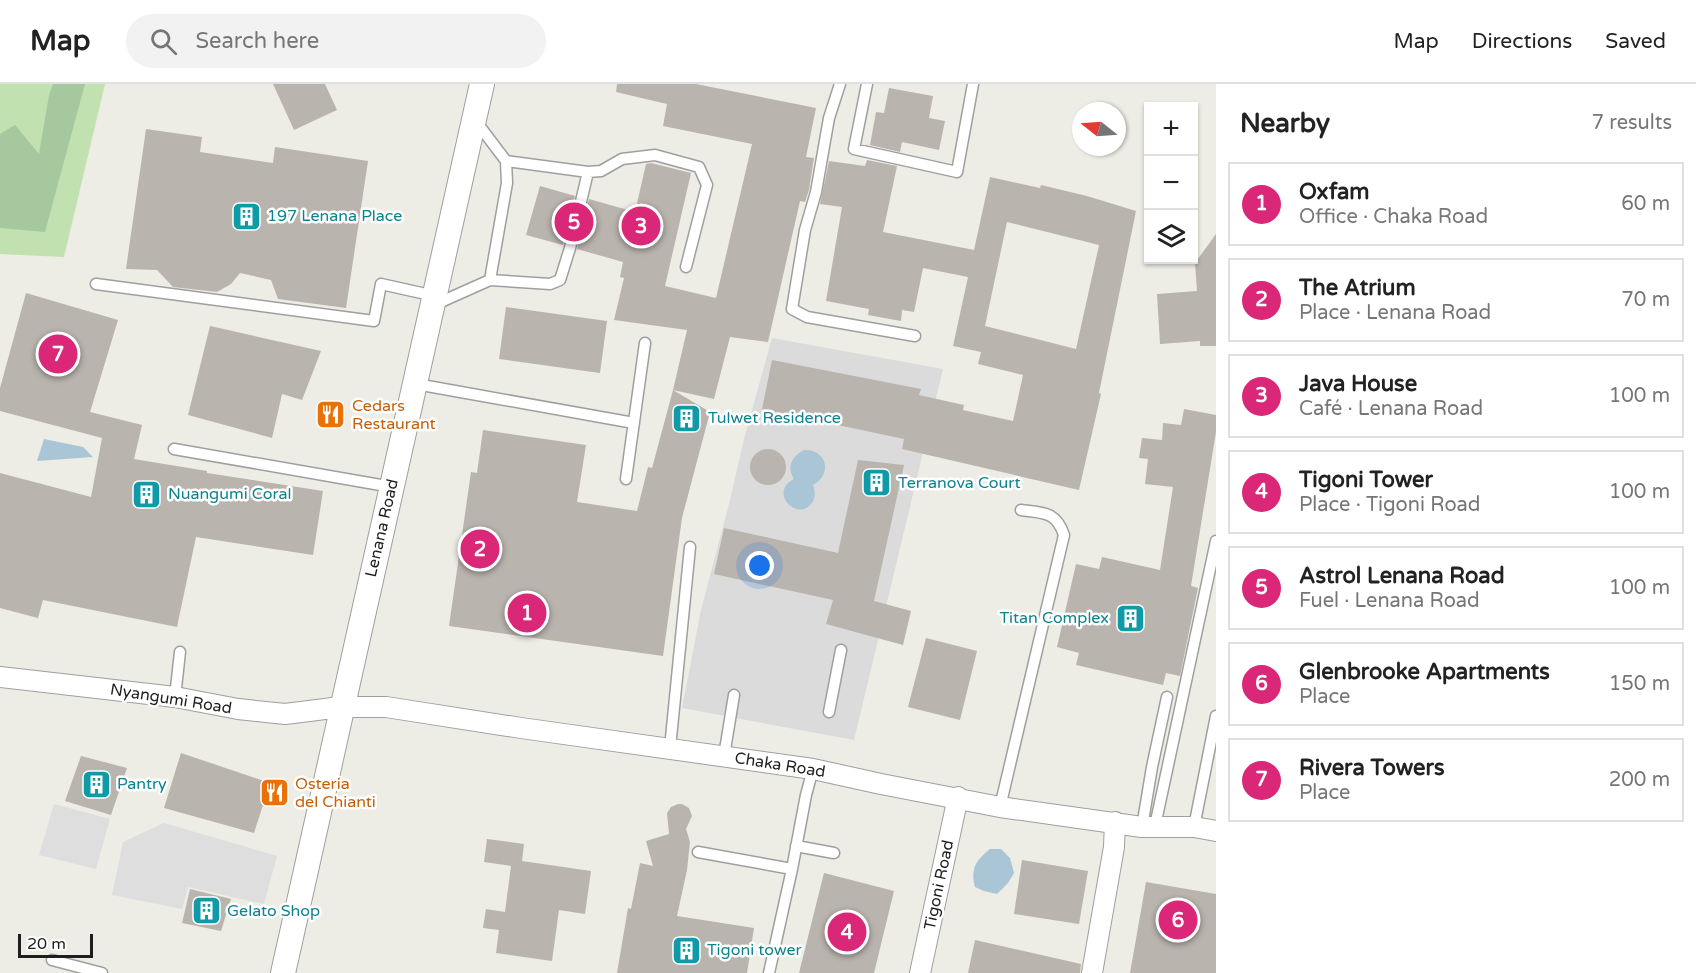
<!DOCTYPE html>
<html lang="en">
<head>
<meta charset="utf-8">
<style>
  body { margin:0; font-family:"Varela Round",sans-serif; background:#f2f2f2; color:#222 }
  .controls { position:absolute; right:18px; top:18px; display:grid; overflow:hidden; border-radius:0px; box-shadow:0 2px 4px #0004 }
  .controls button { width:54px; height:54px; display:grid; place-items:center; padding:0; border:0; border-bottom:2px solid #e0e0e0; background:#fff; color:#222; font:30px sans-serif }
  .compass { position:absolute; left:1072px; top:18px; width:54px; height:54px; border-radius:50%; background:#fff; box-shadow:0 2px 4px #0004; rotate:287deg }
  .scale { position:absolute; left:18px; bottom:15px; width:75px; box-sizing:border-box; padding-left:6px; border:3px solid #1e1e1e; border-top:0; font-size:16px; line-height:21px; white-space:nowrap; color:#1e1e1e; -webkit-text-stroke:4px #fff; paint-order:stroke }
  .you { position:absolute; left:760px; top:482px; width:21px; height:21px; margin:-15px; border:4px solid #fff; border-radius:50%; background:#1a73e8; box-shadow:0 0 0 9px #1a73e833 }
  .badge { display:grid; place-items:center; width:39px; height:39px; border-radius:50%; background:#db2777; color:#fff; font-size:20px; font-weight:700 }
  .pin { position:absolute; translate:-50% -50%; border:3px solid #fff; box-shadow:0 2px 6px #0006 }
  .list { margin:0; padding:0; list-style:none }
  h2 { display:flex; justify-content:space-between; align-items:center; height:78px; margin:0; padding:0 24px; font-size:26px }
  h2 small { font-size:20px; font-weight:400; color:#767676 }
  .list li { display:grid; grid-template-columns:39px 1fr auto; gap:18px; align-items:center; box-sizing:border-box; height:84px; margin:0 12px 12px; padding:0 12px; border:2px solid #e0e0e0; border-radius:0px }
  .list b { display:block; font-size:22px; white-space:nowrap }
  .list p { margin:0; font-size:20px; white-space:nowrap; color:#767676 }
  .list em { font-size:20px; font-style:normal; color:#767676 }
  .icon { flex:none; width:33px; height:33px; fill:none; stroke:currentColor; stroke-width:2; stroke-linecap:round; stroke-linejoin:round }
  .map { position:relative; flex:none; width:1216px; height:889px; overflow:hidden }
  header { display:flex; align-items:center; gap:36px; box-sizing:border-box; height:84px; padding:0 30px; background:#fff; border-bottom:2px solid #e0e0e0 }
  header strong { font-size:28px }
  nav { display:flex; gap:33px; margin-inline-start:auto; font-size:21px }
  .search { width:420px; height:54px; background:#f2f2f2; display:flex; align-items:center; gap:15px; box-sizing:border-box; padding:0 21px; border-radius:33px; color:#767676; font-size:22px }
  main { display:flex }
  aside { flex:1; background:#fff }
  .map>svg:first-child { display:block }
  .residential { fill:#dbdbdb }
  .grass { fill:#c2e1b1 }
  .forest { fill:#a5c89e }
  .parking { fill:#dedede }
  .water { fill:#aac6d6 }
  .building { fill:#bab4ae; fill-rule:evenodd }
  .lines { fill:none; stroke-linecap:round; stroke-linejoin:round }
  .service-casing { stroke:#9f9f9f; stroke-width:13 }
  .minor-casing { stroke:#9f9f9f; stroke-width:22 }
  .tertiary-casing { stroke:#9f9f9f; stroke-width:26 }
  .service { stroke:#fff; stroke-width:10 }
  .minor { stroke:#fff; stroke-width:20 }
  .tertiary { stroke:#fff; stroke-width:24 }
  .labels { text-anchor:middle; dominant-baseline:central; stroke-width:5; stroke-linejoin:round; paint-order:stroke }
  .culture-label { font-size:16px; fill:#0d838f; stroke:#fff; text-anchor:start }
  .food-label { font-size:16px; fill:#c56008; stroke:#fff; text-anchor:start }
  .street-label { font-size:16px; fill:#1e1e1e; stroke:#fff }
</style>
</head>
<body>
<header>
<strong>Map</strong>
<div class="search"><svg class="icon" aria-label="search" viewBox="0 0 24 24"><circle cx="10" cy="10" r="6"/><path d="M15 15l6 6"/></svg>Search here</div>
<nav><a>Map</a><a>Directions</a><a>Saved</a></nav>
</header>
<main>
<div class="map">
<svg width="1216" height="889" viewBox="0 0 1216 889">
  <rect width="100%" height="100%" fill="#edece5"/>
  <path class="residential" d="M772 254 943 285 854 656 682 624 701 526 729 420 744 355Z"/>
  <path class="grass" d="M0 0H105L64 173 0 170Z"/>
  <path class="forest" d="M53 0H85L45 148 0 144V50L15 41 39 70 49 11Z"/>
  <path class="parking" d="M54 720 110 735 96 785 39 771Z
    M164 739 277 772 264 820 188 803 182 825 112 811 123 758Z"/>
  <path class="water" d="M44 355 83 363 93 373 37 377Z
    M804 366C827 365 833 390 813 401 815 407 816 413 812 419 797 439 768 408 794 395 786 383 792 372 804 366Z
    M990 765H1001L1010 774 1014 789 1008 799 997 810 984 807 975 803C970 785 976 776 990 765Z"/>
  <path class="building" d="M273 0H325L337 26 294 46Z
    M617 0H696L816 24 806 73 814 74 809 106 805 118 800 117 768 258 730 253 714 315 673 306 687 246 614 236 624 194 620 193 623 178 577 165 589 115 635 128 646 80 651 79 691 89 665 202 716 214 752 60 663 42 667 20 616 8Z
    M889 4 933 12 929 34 945 37 939 66 902 58 900 68 870 61 876 28 884 29Z
    M146 45 202 53 200 68 273 79 275 63 368 77 346 224 278 215 271 196 240 189 231 200 217 208 173 203 157 186 126 185Z
    M867 76 897 82 883 148 974 166 990 93 1040 104 1041 101 1087 112 1136 127 1099 309 1101 310 1079 406 902 365 904 355 762 325 772 276 921 305 919 311 964 321 963 326 1013 337 1023 291 978 280 981 268 953 262 968 193 923 184 914 228 902 226 901 237 868 231 869 225 826 217 842 123 820 120 829 77 865 82ZM1007 138 1099 161 1076 265 985 242Z
    M540 102 575 112 563 161 526 151Z
    M1216 150V262H1200V257L1160 260 1157 210 1197 207 1195 179Z
    M26 209 118 236 90 328 142 341 134 375 207 387V389L323 407 313 471 196 453 177 543 43 516 38 534 0 524V389L91 413 102 354 0 327V304Z
    M506 223 607 237 600 289 499 275Z
    M210 242 321 267 302 316 282 310 272 354 188 331Z
    M673 306 710 328 682 434 663 572 449 542 471 388 477 389 483 346 586 361 577 418 637 427 648 383 652 384Z
    M1184 325 1216 331V348L1191 502 1198 504 1180 592 1166 589 1163 601 1076 581 1079 569 1057 563 1076 480 1099 485 1102 473 1160 486 1173 403 1145 400 1148 375 1139 374 1142 354 1162 356 1163 339 1181 341Z
    M750 383a18 18 0 1 1 36 0a18 18 0 1 1-36 0Z
    M858 376 904 381 874 517 911 527 903 561 826 540 833 516 714 490 724 444 838 469Z
    M926 554 977 567 960 636 908 623Z
    M181 669 270 699 254 749 164 724Z
    M81 672 127 684 111 731 65 717Z
    M678 720H682L689 724 692 732 686 745 690 758 687 786 677 832 754 844 747 889H617L628 824 631 825 640 779 653 782 646 757 669 750 667 729 671 723Z
    M487 755 524 760 522 777 591 787 585 830 559 826 552 877 496 869 499 846 483 844 486 825 505 828 511 782 484 778Z
    M1022 776 1088 787 1079 840 1014 830Z
    M824 789 894 807 874 889H799Z
    M1146 798 1216 810V889H1130Z
    M190 805 231 815 221 847 182 839Z
    M975 856 1081 880 1080 889H968Z"/>
  <g class="lines">
    <defs>
      <path id="service" d="M840 0 829 34 816 108 805 146 792 225 807 233 915 252
        M867 0 854 65 957 88 973 0
        M506 77 588 88 601 87 622 75 655 71 699 83 707 101 686 183
        M490 196 550 200 560 196 570 164 588 88
        M96 200 374 237 381 200 435 212
        M434 221 490 196 507 99 506 77 475 36
        M416 300 634 339
        M174 365 392 403
        M626 395 645 259
        M175 613 180 568
        M829 628 841 566
        M670 664 690 463
        M724 672 734 611
        M1000 723 1064 451C1056 427 1043 429 1021 426
        M1155 742 1216 457
        M1142 743 1152 683 1167 613
        M1194 743 1216 632
        M796 762 834 769
        M698 768 792 785
        M52 876 102 889
        M769 889 792 785 806 711 813 685"/>
      <path id="minor" d="M0 593 175 613 238 625 285 630 341 623H386L521 644 813 685 881 700 1000 723 1142 743H1194L1216 747
        M920 889 958 713
        M1092 889 1114 763 1115 738"/>
      <path id="tertiary" d="M283 889 482 0"/>
    </defs>
    <use href="#service" class="service-casing"/>
    <use href="#minor" class="minor-casing"/>
    <use href="#tertiary" class="tertiary-casing"/>
    <use href="#service" class="service"/>
    <use href="#minor" class="minor"/>
    <use href="#tertiary" class="tertiary"/>
  </g>
  <defs>
    <symbol id="building-square" viewBox="-11 -11 22 22"><rect x="-9" y="-9" width="18" height="18" rx="4" fill="#0f9aa8" stroke="#fff"/><path d="M-4-6H4V6H1V3H-1V6H-4ZM-2.5-4.3h1.7v1.8h-1.7ZM.8-4.3h1.7v1.8H.8ZM-2.5-1h1.7V.8h-1.7ZM.8-1h1.7V.8H.8Z" fill="#fff"/></symbol>
    <symbol id="restaurant-square" viewBox="-11 -11 22 22"><rect x="-9" y="-9" width="18" height="18" rx="4" fill="#e8710a" stroke="#fff"/><path d="M-5-6h1v4h1v-4h1v4h1v-4h1v5L-1.5 .5V6h-2V.5L-5-1ZM5-6V6H3V1.5H1.5Q1.5-4 5-6Z" fill="#fff"/></symbol>
  </defs>
  <g fill-rule="evenodd">
    <use href="#building-square" x="230" y="116" width="33" height="33"/>
    <use href="#restaurant-square" x="314" y="314" width="33" height="33"/>
    <use href="#building-square" x="670" y="318" width="33" height="33"/>
    <use href="#building-square" x="860" y="382" width="33" height="33"/>
    <use href="#building-square" x="130" y="394" width="33" height="33"/>
    <use href="#building-square" x="1114" y="518" width="33" height="33"/>
    <use href="#building-square" x="80" y="684" width="33" height="33"/>
    <use href="#restaurant-square" x="258" y="692" width="33" height="33"/>
    <use href="#building-square" x="190" y="810" width="33" height="33"/>
    <use href="#building-square" x="670" y="850" width="33" height="33"/>
  </g>
  <g class="labels">
    <g class="culture-label">
      <text x="267" y="132">197 Lenana Place</text>
      <text x="708" y="334">Tulwet Residence</text>
      <text x="898" y="399">Terranova Court</text>
      <text x="168" y="410">Nuangumi Coral</text>
      <text x="1109" y="534" text-anchor="end">Titan Complex</text>
      <text x="117" y="700">Pantry</text>
      <text x="227" y="827">Gelato Shop</text>
      <text x="707" y="866">Tigoni tower</text>
    </g>
    <g class="food-label">
      <text x="352" y="322">Cedars<tspan x="352" dy="18">Restaurant</tspan></text>
      <text x="295" y="700">Osteria<tspan x="295" dy="18">del Chianti</tspan></text>
    </g>
    <g class="street-label">
      <text transform="translate(382 444) rotate(-77)">Lenana Road</text>
      <text transform="translate(171 615) rotate(9)">Nyangumi Road</text>
      <text transform="translate(780 681) rotate(9)">Chaka Road</text>
      <text transform="translate(939 801) rotate(-78)">Tigoni Road</text>
    </g>
  </g>
</svg>
<div class="controls">
<button>+</button>
<button>−</button>
<button><svg class="icon" aria-label="layers" viewBox="0 0 24 24"><path d="M12 4l9 5-9 5-9-5zM3 14l9 5 9-5"/></svg></button>
</div>
<svg class="compass" viewBox="-18 -18 36 36"><path d="M0-13l5 13h-10z" fill="#e53935"/><path d="M0 13l5-13h-10z" fill="#767676"/></svg>
<div class="scale">20 m</div>
<div class="you"></div>
<div class="pin badge" style="left:527px;top:529px">1</div>
<div class="pin badge" style="left:480px;top:465px">2</div>
<div class="pin badge" style="left:641px;top:142px">3</div>
<div class="pin badge" style="left:847px;top:848px">4</div>
<div class="pin badge" style="left:574px;top:138px">5</div>
<div class="pin badge" style="left:1178px;top:836px">6</div>
<div class="pin badge" style="left:58px;top:270px">7</div>
</div>
<aside>
<h2>Nearby<small>7 results</small></h2>
<ul class="list">
<li><span class="badge">1</span><div><b>Oxfam</b><p>Office · Chaka Road</p></div><em>60 m</em></li>
<li><span class="badge">2</span><div><b>The Atrium</b><p>Place · Lenana Road</p></div><em>70 m</em></li>
<li><span class="badge">3</span><div><b>Java House</b><p>Café · Lenana Road</p></div><em>100 m</em></li>
<li><span class="badge">4</span><div><b>Tigoni Tower</b><p>Place · Tigoni Road</p></div><em>100 m</em></li>
<li><span class="badge">5</span><div><b>Astrol Lenana Road</b><p>Fuel · Lenana Road</p></div><em>100 m</em></li>
<li><span class="badge">6</span><div><b>Glenbrooke Apartments</b><p>Place</p></div><em>150 m</em></li>
<li><span class="badge">7</span><div><b>Rivera Towers</b><p>Place</p></div><em>200 m</em></li>
</ul>
</aside>
</main>
</body>
</html>
